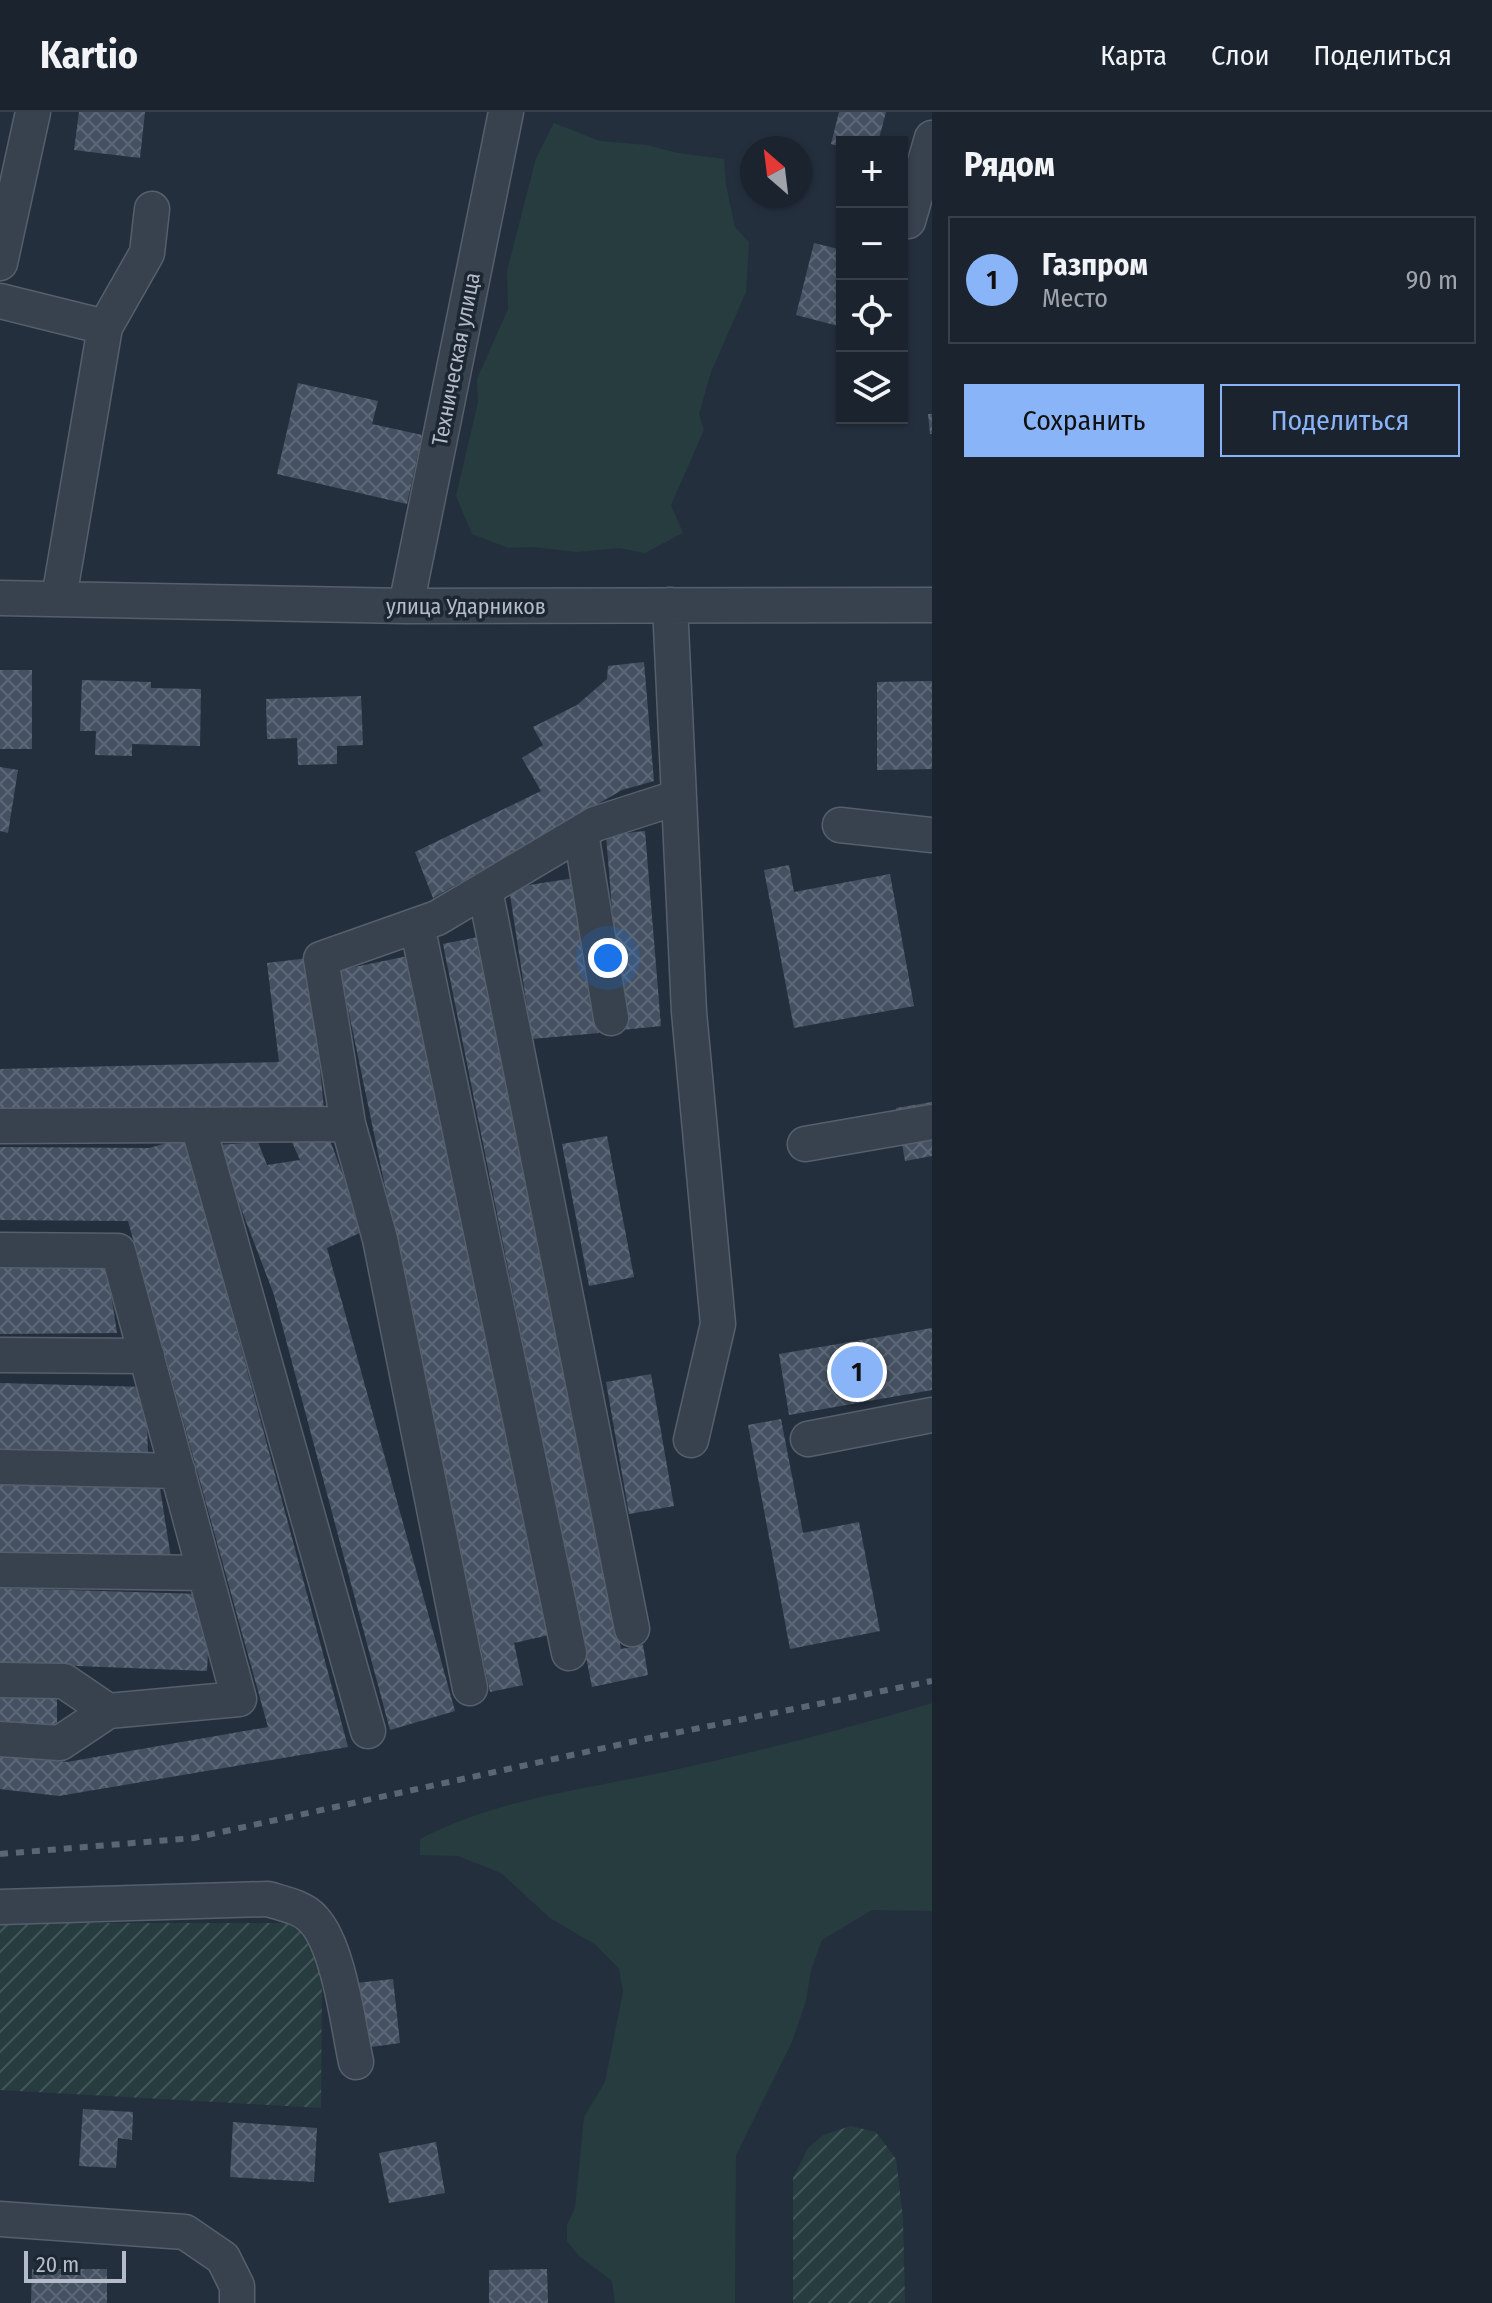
<!DOCTYPE html>
<html lang="ru">
<head>
<meta charset="utf-8">
<style>
  body { margin:0; font-family:"Fira Sans Condensed",sans-serif; background:#242b36; color:#f1f3f6 }
  .controls { position:absolute; right:24px; top:24px; display:grid; overflow:hidden; border-radius:0px; box-shadow:0 2px 6px #0004 }
  .controls button { width:72px; height:72px; display:grid; place-items:center; padding:0; border:0; border-bottom:2px solid #39404a; background:#1b232e; color:#f1f3f6; font:40px sans-serif }
  .compass { position:absolute; left:740px; top:24px; width:72px; height:72px; border-radius:50%; background:#1b232e; box-shadow:0 2px 6px #0004; rotate:332deg }
  .scale { position:absolute; left:24px; bottom:20px; width:102px; box-sizing:border-box; padding-left:8px; border:4px solid #b4bcc9; border-top:0; font-size:22px; line-height:28px; white-space:nowrap; color:#b4bcc9; -webkit-text-stroke:6px #1d2633; paint-order:stroke }
  .you { position:absolute; left:608px; top:846px; width:28px; height:28px; margin:-20px; border:6px solid #fff; border-radius:50%; background:#1a73e8; box-shadow:0 0 0 12px #1a73e833 }
  .badge { display:grid; place-items:center; width:52px; height:52px; border-radius:50%; background:#8ab4f8; color:#111; font-size:26px; font-weight:700 }
  .pin { position:absolute; translate:-50% -50%; border:4px solid #fff; box-shadow:0 2px 8px #0006 }
  .list { margin:0; padding:0; list-style:none }
  h2 { display:flex; justify-content:space-between; align-items:center; height:104px; margin:0; padding:0 32px; font-size:34px }
  h2 small { font-size:26px; font-weight:400; color:#a0a4aa }
  .list li { display:grid; grid-template-columns:52px 1fr auto; gap:24px; align-items:center; box-sizing:border-box; height:128px; margin:0 16px 16px; padding:0 16px; border:2px solid #39404a; border-radius:0px }
  .list b { display:block; font-size:30px; white-space:nowrap }
  .list p { margin:0; font-size:26px; white-space:nowrap; color:#a0a4aa }
  .list em { font-size:26px; font-style:normal; color:#a0a4aa }
  .actions { display:flex; gap:16px; padding:24px 32px }
  .actions a { flex:1; padding:18px 0; border:2px solid #8ab4f8; border-radius:0px; text-align:center; font-size:28px; color:#8ab4f8 }
  .actions .main { background:#8ab4f8; color:#111 }
  .icon { flex:none; width:44px; height:44px; fill:none; stroke:currentColor; stroke-width:2; stroke-linecap:round; stroke-linejoin:round }
  .map { position:relative; flex:none; width:932px; height:2191px; overflow:hidden }
  header { display:flex; align-items:center; gap:48px; box-sizing:border-box; height:112px; padding:0 40px; background:#1b232e; border-bottom:2px solid #39404a }
  header strong { font-size:38px }
  nav { display:flex; gap:44px; margin-inline-start:auto; font-size:28px }
  main { display:flex }
  aside { flex:1; background:#1b232e }
  .map>svg:first-child { display:block }
  .grass { fill:#263c3f }
  .garden { fill:url(#garden-furrows) }
  .building { fill:url(#building-cross-hatch) }
  .lines { fill:none; stroke-linecap:round; stroke-linejoin:round }
  .minor-casing { stroke:#565f6c; stroke-width:37 }
  .minor { stroke:#38414e; stroke-width:34 }
  .rail { stroke:#5a6575; stroke-width:6; stroke-dasharray:8 8; stroke-linecap:butt }
  .labels { text-anchor:middle; dominant-baseline:central; stroke-width:7; stroke-linejoin:round; paint-order:stroke }
  .street-label { font-size:22px; fill:#b4bcc9; stroke:#1d2633 }
</style>
</head>
<body>
<header>
<strong>Kartio</strong>
<nav><a>Карта</a><a>Слои</a><a>Поделиться</a></nav>
</header>
<main>
<div class="map">
<svg width="932" height="2191" viewBox="0 0 932 2191">
  <defs>
    <pattern id="garden-furrows" width="10" height="10" patternUnits="userSpaceOnUse" patternTransform="scale(2)"><rect width="10" height="10" fill="#263c3f"/><path d="M-1 1l2-2M0 10L10 0M9 11l2-2" fill="none" stroke="#435659"/></pattern>
    <pattern id="building-cross-hatch" width="8" height="8" patternUnits="userSpaceOnUse" patternTransform="scale(2)"><rect width="8" height="8" fill="#455162"/><path d="M0 0l8 8M0 8l8-8" fill="none" stroke="#5d6877"/></pattern>
  </defs>
  <rect width="100%" height="100%" fill="#242f3e"/>
  <path class="grass" d="M554 11 600 29 647 33 678 41 724 47 726 73 735 115 749 130 746 180 711 260 699 302 704 318 671 393 683 421 645 441 620 436 577 440 533 435 508 436 472 422 456 384 478 290 477 267 508 197 507 159 536 46Z
    M932 1591V1799L872 1798 822 1828 811 1858 806 1889 792 1930 736 2043 735 2191H615L612 2169 578 2143 567 2129V2113L575 2096 584 2005 605 1970 623 1880 619 1857 596 1833 550 1806 501 1761 458 1744 420 1743V1727C495 1688 579 1678 660 1661 752 1641 843 1618 932 1591Z"/>
  <path class="garden" d="M0 1811H286L308 1824 322 1858 321 1996 0 1978Z
    M851 2014 876 2020 896 2047 903 2106 905 2191H793V2066L808 2036 823 2023Z"/>
  <path class="building" d="M79 0H145L140 46 74 38Z
    M839 0H886L878 30H842V35L831 32Z
    M814 131 842 138V215L796 203Z
    M298 271 378 289 372 312 422 323 407 392 277 362Z
    M928 302H932V322H930Z
    M644 550 654 669 622 678 433 786 415 740 541 679 522 646 543 633 533 615 577 593 607 567 608 554Z
    M0 558H32V637H0Z
    M82 568 151 570V576L201 577 200 634 132 632V644L95 643 96 619H80Z
    M932 569V657L877 658V570Z
    M361 584 363 633 337 634V652L298 653 297 626 267 627 266 587Z
    M0 655 18 658 8 721 0 719Z
    M645 719 661 914 622 918 606 723Z
    M789 753 794 780 890 762 914 894 794 916 764 758Z
    M575 766 599 921 532 927 509 776Z
    M478 825 621 1537 643 1533 648 1563 592 1575 443 832Z
    M408 844 549 1523 514 1531 523 1573 490 1580 340 858Z
    M309 846 324 997 0 999V957L279 950 267 851Z
    M932 990V1044L905 1049 896 996Z
    M328 1023 364 1119 327 1136 455 1599 390 1618 274 1183 217 1033 258 1030 267 1053 300 1048 291 1028Z
    M607 1024 634 1165 589 1174 562 1032Z
    M185 1026 348 1635 59 1684 0 1677V1642L67 1650 268 1615 128 1109 0 1108V1035L149 1036Z
    M0 1155H107L117 1221 0 1222Z
    M932 1216V1278L789 1303 779 1242Z
    M651 1262 674 1394 629 1402 606 1270Z
    M0 1271 146 1275 148 1344 0 1340Z
    M781 1307 803 1421 859 1410 880 1519 790 1537 748 1313Z
    M0 1372 160 1376 171 1446 0 1441Z
    M0 1476 201 1482 209 1521 207 1559 0 1551Z
    M0 1583 57 1585V1615L0 1613Z
    M393 1867 400 1931 364 1936 356 1871Z
    M83 1997 133 2000 132 2028 118 2026 116 2056 79 2054Z
    M233 2010 317 2016 314 2070 230 2065Z
    M436 2030 445 2081 389 2091 379 2041Z
    M32 2157H107V2191H31Z
    M547 2157 548 2191H489V2158Z"/>
  <g class="lines">
    <defs>
      <path id="minor" d="M908 109 932 26
        M0 151 33 0
        M0 189 105 215 59 486
        M105 215 147 141 152 97
        M0 486 406 494 932 493
        M670 493 689 900 718 1212 691 1328
        M406 494 506 0
        M840 713 932 723
        M581 721 611 906
        M485 778 632 1517
        M417 813 569 1541
        M348 1012 380 1127 470 1576
        M198 1013 368 1619
        M0 1014 348 1012 321 847 437 806 595 712 679 685
        M805 1032 932 1010
        M0 1138 118 1139 239 1587 108 1599 64 1569 0 1568
        M0 1243 147 1244
        M808 1327 932 1303
        M0 1355 178 1359
        M0 1458 205 1461
        M0 1627 60 1631 108 1599
        M0 1795 268 1787C284 1792 302 1795 313 1807 339 1834 348 1913 356 1950
        M0 2107 185 2120 223 2146 237 2174V2191"/>
    </defs>
    <use href="#minor" class="minor-casing"/>
    <use href="#minor" class="minor"/>
    <path class="rail" d="M0 1742 194 1726 645 1627 932 1569"/>
  </g>
  <g class="labels">
    <g class="street-label">
      <text transform="translate(456 247) rotate(-79)">Техническая улица</text>
      <text x="466" y="494">улица Ударников</text>
    </g>
  </g>
</svg>
<div class="controls">
<button>+</button>
<button>−</button>
<button><svg class="icon" aria-label="locate" viewBox="0 0 24 24"><circle cx="12" cy="12" r="6"/><path d="M12 2v4M12 18v4M2 12h4M18 12h4"/></svg></button>
<button><svg class="icon" aria-label="layers" viewBox="0 0 24 24"><path d="M12 4l9 5-9 5-9-5zM3 14l9 5 9-5"/></svg></button>
</div>
<svg class="compass" viewBox="-18 -18 36 36"><path d="M0-13l5 13h-10z" fill="#e53935"/><path d="M0 13l5-13h-10z" fill="#a0a4aa"/></svg>
<div class="scale">20 m</div>
<div class="you"></div>
<div class="pin badge" style="left:857px;top:1260px">1</div>
</div>
<aside>
<h2>Рядом<small></small></h2>
<ul class="list">
<li><span class="badge">1</span><div><b>Газпром</b><p>Место</p></div><em>90 m</em></li>
</ul>
<div class="actions"><a class="main">Сохранить</a><a>Поделиться</a></div>
</aside>
</main>
</body>
</html>
